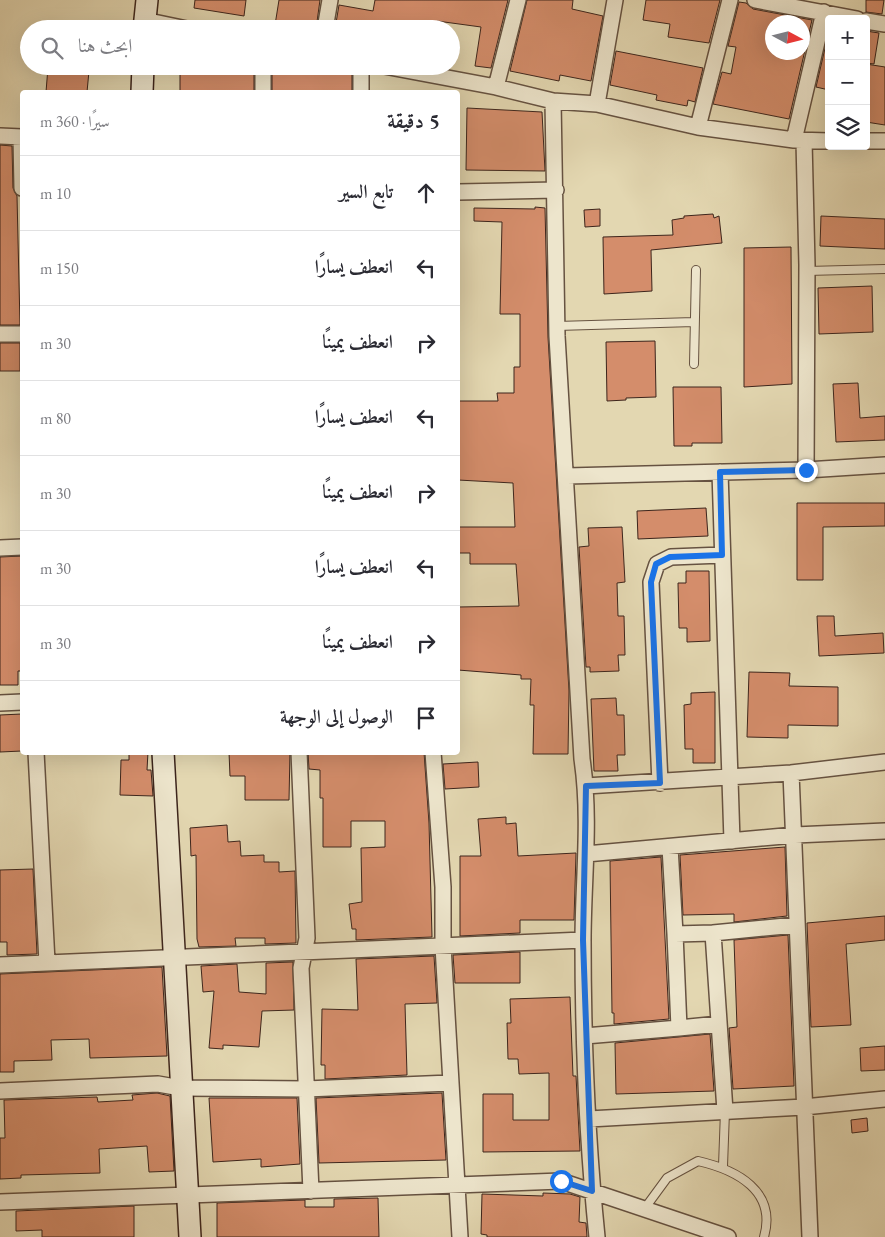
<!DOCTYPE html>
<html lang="ar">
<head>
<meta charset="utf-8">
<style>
  body { margin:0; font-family:"EB Garamond",Amiri,serif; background:#f7f7f7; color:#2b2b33; direction:rtl }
  .controls { position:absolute; right:15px; top:15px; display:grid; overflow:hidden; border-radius:5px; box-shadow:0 5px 20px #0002 }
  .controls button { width:45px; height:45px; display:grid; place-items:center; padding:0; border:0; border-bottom:1px solid #e1e1e2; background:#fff; color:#2b2b33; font:25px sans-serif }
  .compass { position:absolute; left:765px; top:15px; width:45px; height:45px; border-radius:50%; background:#fff; box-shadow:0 5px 20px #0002; rotate:97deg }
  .stop { position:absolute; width:15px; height:15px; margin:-11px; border:4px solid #1a73e8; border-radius:50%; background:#fff }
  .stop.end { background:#1a73e8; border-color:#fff; box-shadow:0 1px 5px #0008 }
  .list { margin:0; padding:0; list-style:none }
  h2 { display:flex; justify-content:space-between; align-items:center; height:65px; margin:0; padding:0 20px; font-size:21px }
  h2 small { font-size:16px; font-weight:400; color:#7c7c81 }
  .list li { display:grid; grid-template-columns:32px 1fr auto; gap:15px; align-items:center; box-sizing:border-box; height:75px; padding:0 20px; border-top:1px solid #e1e1e2 }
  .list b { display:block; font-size:19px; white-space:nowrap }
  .list em { font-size:16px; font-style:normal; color:#7c7c81 }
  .icon { flex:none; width:28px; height:28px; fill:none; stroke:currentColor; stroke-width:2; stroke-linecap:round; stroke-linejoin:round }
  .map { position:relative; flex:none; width:885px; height:1237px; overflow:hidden; direction:ltr }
  .search { position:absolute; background:#fff; box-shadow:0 5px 20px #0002; left:20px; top:20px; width:440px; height:55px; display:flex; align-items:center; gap:12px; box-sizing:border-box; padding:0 18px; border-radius:28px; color:#7c7c81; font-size:19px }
  .panel { position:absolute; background:#fff; box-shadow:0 5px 20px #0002; left:20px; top:90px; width:440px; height:665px; border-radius:5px; direction:rtl }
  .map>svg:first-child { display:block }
  .building { fill:#d48d6b; stroke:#3d251c; fill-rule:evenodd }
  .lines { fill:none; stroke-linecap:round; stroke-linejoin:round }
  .service-casing { stroke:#665241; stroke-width:10 }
  .minor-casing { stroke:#665241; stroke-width:18 }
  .secondary-casing { stroke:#3d251c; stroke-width:24 }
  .service { stroke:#ede5cc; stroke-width:8 }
  .minor { stroke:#ede5cc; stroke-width:15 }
  .secondary { stroke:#ede5cc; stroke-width:21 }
  .route { stroke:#1a73e8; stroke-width:6 }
</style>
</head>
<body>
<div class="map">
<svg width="885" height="1237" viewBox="0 0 885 1237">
  <rect width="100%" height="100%" fill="#e3d7b1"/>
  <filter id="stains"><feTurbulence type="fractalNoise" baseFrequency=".004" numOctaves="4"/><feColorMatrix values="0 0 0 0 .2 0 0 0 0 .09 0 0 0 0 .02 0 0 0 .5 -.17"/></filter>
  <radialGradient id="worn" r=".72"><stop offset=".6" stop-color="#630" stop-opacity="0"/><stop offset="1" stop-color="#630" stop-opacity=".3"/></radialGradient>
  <path class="building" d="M195 0H246L244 16 194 8Z
    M279 0H320L316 29 275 25Z
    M375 0H508L491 68 475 66 481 27 437 21 435 29H335L339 5 373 11Z
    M527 0H573L572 9 603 16 591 81 560 75 559 81 510 71Z
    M646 0H720L709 43 668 37 670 24 643 20Z
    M866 0H884L882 14 866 12Z
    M739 2 746 3 753 9 812 20 789 119 713 104 722 72 731 74 736 47 728 46ZM772 22H802V52H772Z
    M866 31 879 33 874 64 866 63Z
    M826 44H829V90L816 87Z
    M616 51 703 68 695 102 688 100 687 106 656 100 657 95 610 85Z
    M866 64 885 67V125L866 122Z
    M180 66H254V92H180Z
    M272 66H352V92H272Z
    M48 67 89 71 87 92H46Z
    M467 108 542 112 545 171 466 170Z
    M0 145 12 146 13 188 17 196 20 325H0Z
    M535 207 545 208 548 337 569 691 568 754H533L534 705H530L531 679H521V675L458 670V607L519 606 516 564H470V553H458V527H515L513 483 458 480V401H498L497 393H514V367H520V314H500L502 222 474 221V208L535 209Z
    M600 209V226L585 227 584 210Z
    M713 214 714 218 719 216 722 243 651 250 652 291 604 294 603 237 673 235 672 220 684 218V216Z
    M821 216 885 219V249L820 246Z
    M791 247 792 384 744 387V248Z
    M872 286 873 332 819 334 818 288Z
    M655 341 656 397 626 398V400L607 401 606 342Z
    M0 343H20V371H0Z
    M858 383 860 418 885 416V440L836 442 833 384Z
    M673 387H721L722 443H692V446H674Z
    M797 503H885V526L823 527V580H797Z
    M706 508 708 536 638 539 637 511Z
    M622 527 625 582 617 583 618 616H624L625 655H618L619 671 590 672V667H586L579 547 589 546 588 528Z
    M22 556V671H18V685H0V557Z
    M686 571H709L710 641 687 642V628H679L678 583H686Z
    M817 616H834L835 636 883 633 884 653 819 656Z
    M749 672 790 673 789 686 838 687V726L788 725V738L747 737Z
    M715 692V763H693V749H685L684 705 691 704V693Z
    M616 698 617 715H624L625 755H617L618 771H594L591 699Z
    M22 714V751L0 752V715Z
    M129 752H148L147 770H151L153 796 120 795 121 760H129Z
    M229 752H290L289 800H245V776H230Z
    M308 752H424L429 823 432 937 356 940V929H352L349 904 362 902 361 848 385 847V821H351V847H323V798H320V770L309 769Z
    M478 762 479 787 445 789 443 764Z
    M506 817V824L516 823 518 856 576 853 574 920H520V933L460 936V856H481L478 819Z
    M227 825 228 842 240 841 241 856 264 855V862H279V872L295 871 296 943 265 944V938H235L236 946 199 947 197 939 196 855 191 856 190 828Z
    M785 847 787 916 734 922V914L683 915 680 855Z
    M661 857 669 1019 614 1024V1013H612L610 861Z
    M33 869 37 954 7 955V942H0V870Z
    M885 916V940L846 944 851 1025 811 1027 807 923Z
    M788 935 794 1086 733 1089 729 1028 737 1027 734 940Z
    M520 952V983H455L453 955Z
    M434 956 437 1003 405 1004 407 1075 325 1079V1065H321L322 1009 358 1010 356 959Z
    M293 962 294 1010 262 1011 259 1047 223 1045V1049L209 1048 214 991 203 992 201 966 237 964 239 992 266 994V963Z
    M162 967 167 1056 90 1058 89 1039 51 1040 52 1060 14 1061V1072H0V974Z
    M570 997 573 1076H576L580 1151 483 1152V1094H513V1120H549V1073L519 1074 518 1059H508L507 1023H511L510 999Z
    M710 1034 714 1091 616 1094 615 1043Z
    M885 1046V1070L861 1071 860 1048Z
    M157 1093 170 1096 174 1171 149 1172 147 1146 99 1149 100 1173 21 1175V1178L0 1179V1138H5L4 1100 97 1097 98 1102 133 1100 132 1095Z
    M442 1093 446 1160 319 1163 316 1098Z
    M209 1098H297L300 1164 261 1167V1159L213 1162Z
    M867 1118 868 1131 852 1133 851 1120Z
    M543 1193 570 1194 580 1197 579 1222 586 1223 587 1237H487V1235L481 1234 482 1194 543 1196Z
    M378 1198 379 1237H217V1203L305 1200V1207H334V1199Z
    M134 1206V1237H42V1230L16 1231V1211Z"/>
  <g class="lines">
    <defs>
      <path id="service" d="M807 271 885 269
        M557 326 694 322
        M694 364 696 270
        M723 1166 725 1111
        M645 1208 667 1178 698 1161C737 1170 777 1191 764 1237"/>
      <path id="minor" d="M755 0 857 19
        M144 20 187 29
        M866 21 885 24
        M325 29 330 0
        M263 66V92
        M361 66V92
        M384 66 496 87 553 101 597 104 698 127 794 140 829 141
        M496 87 518 0
        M553 101 557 336 582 759C591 820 583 880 583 941 583 1039 587 1139 597 1237
        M597 104 615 0
        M698 127 730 0
        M0 136 22 137
        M21 137 22 188
        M794 140 824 12
        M804 141 807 265 806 470
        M866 141H885
        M458 192 556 190
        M0 334H22
        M720 472 732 841
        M567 476 806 470 885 465
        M0 548 22 547
        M0 703 22 702
        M36 752 47 962
        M299 752 307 938 301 968 311 1191
        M433 752 443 887V946L460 1237
        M791 773 810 1237
        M660 783 651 582 657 564 671 557 722 555
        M586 786 791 773 885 762
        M670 847 675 934
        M586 854 795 835 885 831
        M0 965 583 940
        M679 1028 719 1024
        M585 1036 679 1028 675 934 713 933
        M0 1091 158 1084 181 1088 306 1089 450 1083
        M725 1111 713 933 796 925
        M589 1119 804 1107 885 1099
        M0 1202 561 1181 728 1237"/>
      <path id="secondary" d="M144 29 147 0
        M142 92 143 66
        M163 752 190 1237"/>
    </defs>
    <use href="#service" class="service-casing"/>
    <use href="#minor" class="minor-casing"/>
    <use href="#secondary" class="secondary-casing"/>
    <use href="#service" class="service"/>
    <use href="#minor" class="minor"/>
    <use href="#secondary" class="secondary"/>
  </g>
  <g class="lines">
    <path class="route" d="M561 1181 592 1191 583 940 586 786 660 783 651 582 656 564 670 557 722 555 720 472 806 470"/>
  </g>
  <rect width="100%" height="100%" filter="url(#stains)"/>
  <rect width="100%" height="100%" fill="url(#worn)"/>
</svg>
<div class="controls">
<button>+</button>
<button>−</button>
<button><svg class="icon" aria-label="layers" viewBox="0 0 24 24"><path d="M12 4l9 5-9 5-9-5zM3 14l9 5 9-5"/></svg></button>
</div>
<svg class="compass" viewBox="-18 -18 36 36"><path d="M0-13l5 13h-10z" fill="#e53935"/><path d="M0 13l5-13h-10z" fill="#7c7c81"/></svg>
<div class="stop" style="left:561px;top:1181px"></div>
<div class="stop end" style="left:806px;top:470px"></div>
<div class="search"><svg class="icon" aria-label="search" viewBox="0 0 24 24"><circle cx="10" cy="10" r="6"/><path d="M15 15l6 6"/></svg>ابحث هنا</div>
<section class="panel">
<h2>5 دقيقة<small>سيرًا · 360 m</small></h2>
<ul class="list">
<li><svg class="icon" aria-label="ahead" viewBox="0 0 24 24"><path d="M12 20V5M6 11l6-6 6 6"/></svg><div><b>تابع السير</b></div><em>10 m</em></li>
<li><svg class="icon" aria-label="left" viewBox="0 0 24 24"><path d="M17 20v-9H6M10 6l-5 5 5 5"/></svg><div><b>انعطف يسارًا</b></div><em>150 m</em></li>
<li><svg class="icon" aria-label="right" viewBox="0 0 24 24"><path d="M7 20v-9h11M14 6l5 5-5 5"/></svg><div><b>انعطف يمينًا</b></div><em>30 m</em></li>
<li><svg class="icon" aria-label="left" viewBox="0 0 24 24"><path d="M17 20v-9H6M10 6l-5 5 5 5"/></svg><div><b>انعطف يسارًا</b></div><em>80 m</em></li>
<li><svg class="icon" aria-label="right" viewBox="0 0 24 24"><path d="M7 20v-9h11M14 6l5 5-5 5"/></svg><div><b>انعطف يمينًا</b></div><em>30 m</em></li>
<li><svg class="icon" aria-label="left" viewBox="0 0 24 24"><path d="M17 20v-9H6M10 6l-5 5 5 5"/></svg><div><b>انعطف يسارًا</b></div><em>30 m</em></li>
<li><svg class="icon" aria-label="right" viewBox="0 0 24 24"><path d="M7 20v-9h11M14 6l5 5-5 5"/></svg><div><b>انعطف يمينًا</b></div><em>30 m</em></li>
<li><svg class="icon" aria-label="arrive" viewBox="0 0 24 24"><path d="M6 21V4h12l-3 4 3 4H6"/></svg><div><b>الوصول إلى الوجهة</b></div></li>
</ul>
</section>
</div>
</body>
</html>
